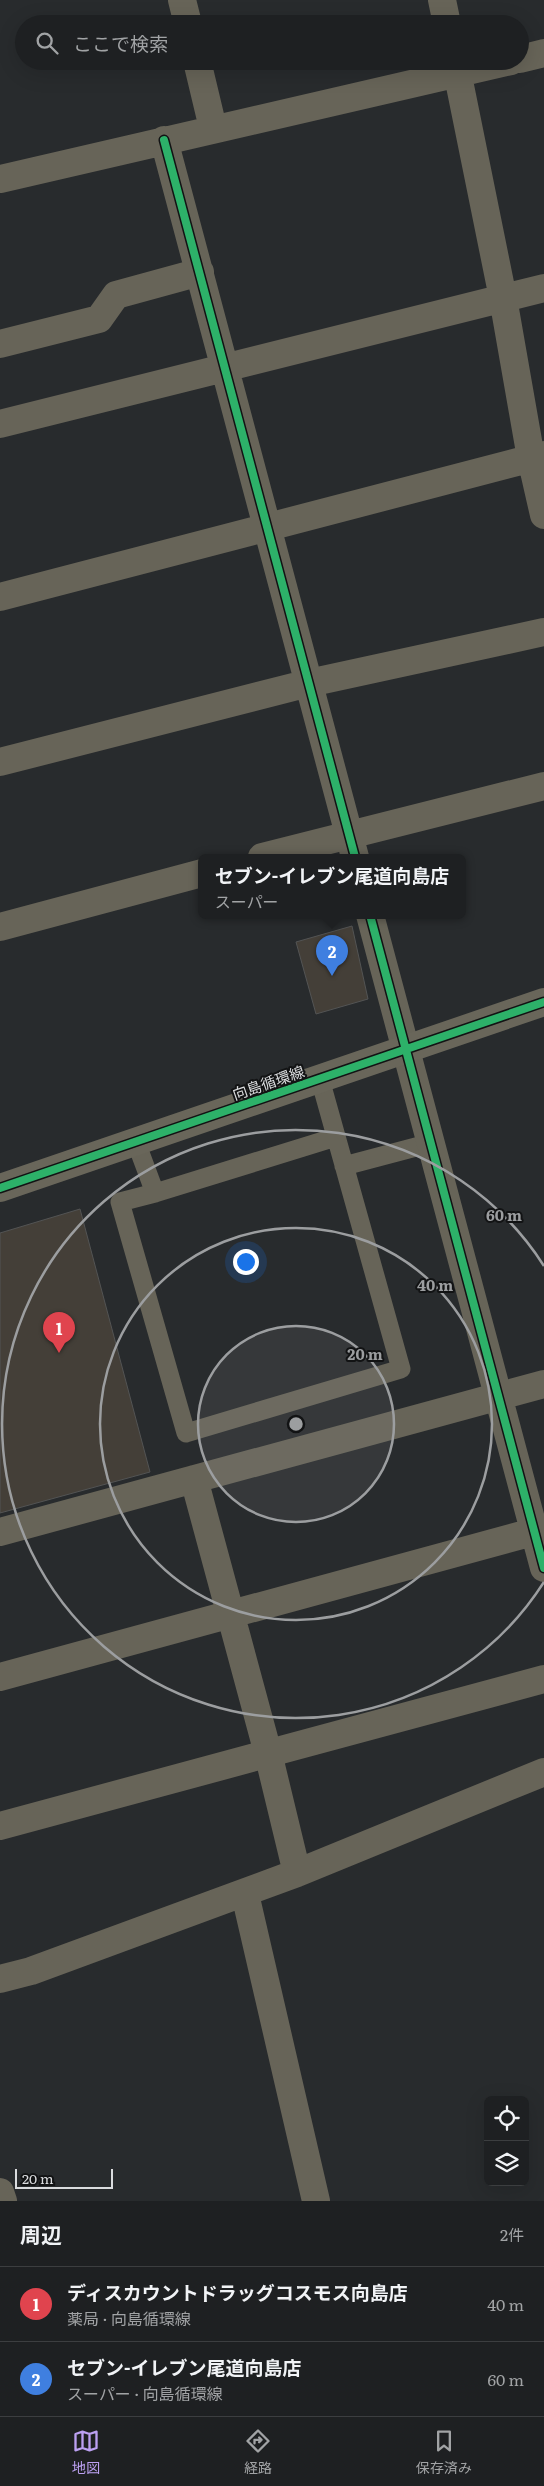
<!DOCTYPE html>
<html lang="ja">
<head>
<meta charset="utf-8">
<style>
  body { margin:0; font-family:Literata,"Noto Sans JP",serif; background:#2b2d2f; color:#f1f3f6 }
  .controls { position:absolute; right:15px; bottom:15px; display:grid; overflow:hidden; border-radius:8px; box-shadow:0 5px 20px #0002 }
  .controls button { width:45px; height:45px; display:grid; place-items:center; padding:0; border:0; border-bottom:1px solid #3c3e40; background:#1e2022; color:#f1f3f6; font:25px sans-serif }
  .scale { position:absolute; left:15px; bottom:12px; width:98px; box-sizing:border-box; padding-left:5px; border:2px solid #dadcde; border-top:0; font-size:14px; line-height:18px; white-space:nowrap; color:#dadcde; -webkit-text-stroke:4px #121314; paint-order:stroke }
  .you { position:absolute; left:245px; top:1261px; width:18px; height:18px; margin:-12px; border:4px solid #fff; border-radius:50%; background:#1a73e8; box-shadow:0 0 0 8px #1a73e833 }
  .badge { display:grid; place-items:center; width:32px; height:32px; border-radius:50%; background:#bca0f2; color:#fff; font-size:16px; font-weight:700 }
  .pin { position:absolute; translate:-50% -41px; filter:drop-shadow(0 1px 2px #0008) }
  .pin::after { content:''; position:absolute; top:26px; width:18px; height:15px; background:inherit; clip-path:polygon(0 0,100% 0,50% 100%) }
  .popup { position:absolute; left:198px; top:854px; width:268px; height:65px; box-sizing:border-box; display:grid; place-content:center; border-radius:8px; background:#1e2022; filter:drop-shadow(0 1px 4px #0005); font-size:16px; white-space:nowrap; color:#a1a3a5 }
  .popup b { font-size:19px; color:#f1f3f6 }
  .popup::after { content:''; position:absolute; left:50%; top:100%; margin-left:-10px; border:10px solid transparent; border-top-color:#1e2022 }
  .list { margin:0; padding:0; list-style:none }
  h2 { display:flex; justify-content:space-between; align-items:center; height:65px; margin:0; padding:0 20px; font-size:21px }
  h2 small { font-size:16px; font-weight:400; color:#a1a3a5 }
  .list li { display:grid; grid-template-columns:32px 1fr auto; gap:15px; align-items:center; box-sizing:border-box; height:75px; padding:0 20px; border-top:1px solid #3c3e40 }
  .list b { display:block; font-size:19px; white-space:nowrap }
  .list p { margin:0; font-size:16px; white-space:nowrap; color:#a1a3a5 }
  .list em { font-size:16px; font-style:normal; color:#a1a3a5 }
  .icon { flex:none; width:28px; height:28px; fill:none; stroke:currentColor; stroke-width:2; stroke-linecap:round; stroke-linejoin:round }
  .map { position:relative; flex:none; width:544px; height:2201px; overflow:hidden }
  .search { position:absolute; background:#1e2022; box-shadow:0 5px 20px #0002; left:15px; right:15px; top:15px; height:55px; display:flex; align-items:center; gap:12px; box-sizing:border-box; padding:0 18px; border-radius:28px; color:#a1a3a5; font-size:19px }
  .sheet { height:215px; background:#1e2022 }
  nav { display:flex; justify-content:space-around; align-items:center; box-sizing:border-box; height:70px; border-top:1px solid #3c3e40; background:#1e2022; font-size:14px; color:#a1a3a5 }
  nav a { display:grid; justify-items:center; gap:2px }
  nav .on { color:#bca0f2 }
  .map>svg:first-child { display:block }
  .building { fill:#443f38; stroke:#535454 }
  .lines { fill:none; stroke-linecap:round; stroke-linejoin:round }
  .service { stroke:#676458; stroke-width:19 }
  .minor { stroke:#676458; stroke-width:28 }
  .secondary { stroke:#69665a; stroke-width:28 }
  .cycleway-casing { stroke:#121314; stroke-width:11 }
  .cycleway { stroke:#2db169; stroke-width:8 }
  .ring { fill:none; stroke:#9c9ea0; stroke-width:2.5 }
  .labels { text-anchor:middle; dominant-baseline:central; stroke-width:4; stroke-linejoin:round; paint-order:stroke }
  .street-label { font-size:15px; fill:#dadcde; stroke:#121314 }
  .centre { fill:#9c9ea0; stroke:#121314; stroke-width:2.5 }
  .ring-label { font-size:15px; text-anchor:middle; font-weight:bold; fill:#9c9ea0; stroke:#121314; stroke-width:4; stroke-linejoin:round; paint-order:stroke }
</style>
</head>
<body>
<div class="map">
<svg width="544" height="2201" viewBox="0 0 544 2201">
  <rect width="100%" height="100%" fill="#282b2d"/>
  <path class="building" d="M352 926 368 999 316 1014 296 942Z
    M80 1209 150 1472 0 1513V1233Z"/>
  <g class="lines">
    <path class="service" d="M136 1142 155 1193 120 1202 186 1433 401 1369 320 1079
      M344 1166 431 1143
      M155 1193 336 1137"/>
    <path class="minor" d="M182 0 188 24
      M442 0 447 24
      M520 59 544 53
      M197 61 213 128
      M455 61 503 298 531 458 544 515
      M164 140 355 857
      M0 179 511 61
      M0 344 99 319 116 295 200 272
      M0 424 544 288
      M0 597 544 455
      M0 762 309 683 544 632
      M262 857 544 786
      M370 915 544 1568
      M0 927 202 873
      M194 1479 268 1753 297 1873
      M0 1532 544 1384
      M0 1677 544 1529
      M0 1826 544 1679
      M245 1894 316 2201
      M0 1979 31 1971 297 1873 544 1772
      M0 2192 3 2201"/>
    <path class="secondary" d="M0 1188 544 1002"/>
    <defs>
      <path id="cycleway" d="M164 140 355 857
        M370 915 544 1568
        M0 1188 544 1002"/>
    </defs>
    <use href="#cycleway" class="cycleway-casing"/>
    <use href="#cycleway" class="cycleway"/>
  </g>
  <circle cx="296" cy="1424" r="98" fill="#9c9ea0" fill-opacity=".12"/>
  <g class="ring">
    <circle cx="296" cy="1424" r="98"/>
    <circle cx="296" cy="1424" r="196"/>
    <path d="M544 1582A294 294 0 1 1 544 1266"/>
  </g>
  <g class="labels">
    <g class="street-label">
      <text transform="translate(268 1082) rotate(-19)">向島循環線</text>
    </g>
  </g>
  <circle cx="296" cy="1424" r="8" class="centre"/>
  <g class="ring-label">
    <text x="504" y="1221">60 m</text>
    <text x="435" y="1291">40 m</text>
    <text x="365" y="1360">20 m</text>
  </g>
</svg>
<div class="controls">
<button><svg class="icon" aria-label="locate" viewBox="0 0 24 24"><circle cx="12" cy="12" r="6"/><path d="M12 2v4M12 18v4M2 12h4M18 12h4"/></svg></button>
<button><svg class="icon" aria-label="layers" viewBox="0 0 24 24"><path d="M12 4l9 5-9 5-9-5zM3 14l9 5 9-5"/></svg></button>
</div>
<div class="scale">20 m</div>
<div class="you"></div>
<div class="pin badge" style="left:59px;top:1353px;background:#e0444e">1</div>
<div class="pin badge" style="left:332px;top:976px;background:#3f7fe0">2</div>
<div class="popup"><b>セブン-イレブン尾道向島店</b>スーパー</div>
<div class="search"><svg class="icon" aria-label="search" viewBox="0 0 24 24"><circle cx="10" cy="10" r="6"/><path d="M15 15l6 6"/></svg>ここで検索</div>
</div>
<section class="sheet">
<h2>周辺<small>2件</small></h2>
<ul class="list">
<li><span class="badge" style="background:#e0444e">1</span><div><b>ディスカウントドラッグコスモス向島店</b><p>薬局 · 向島循環線</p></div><em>40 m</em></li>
<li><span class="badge" style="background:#3f7fe0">2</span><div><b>セブン-イレブン尾道向島店</b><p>スーパー · 向島循環線</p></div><em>60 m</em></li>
</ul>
</section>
<nav>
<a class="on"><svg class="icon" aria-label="map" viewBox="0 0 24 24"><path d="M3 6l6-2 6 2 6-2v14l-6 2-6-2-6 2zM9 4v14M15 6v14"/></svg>地図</a>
<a><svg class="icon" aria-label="directions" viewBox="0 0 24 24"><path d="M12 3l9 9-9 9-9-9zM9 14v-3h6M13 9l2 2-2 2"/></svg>経路</a>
<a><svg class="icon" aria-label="saved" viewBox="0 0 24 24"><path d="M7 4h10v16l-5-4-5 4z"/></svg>保存済み</a>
</nav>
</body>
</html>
